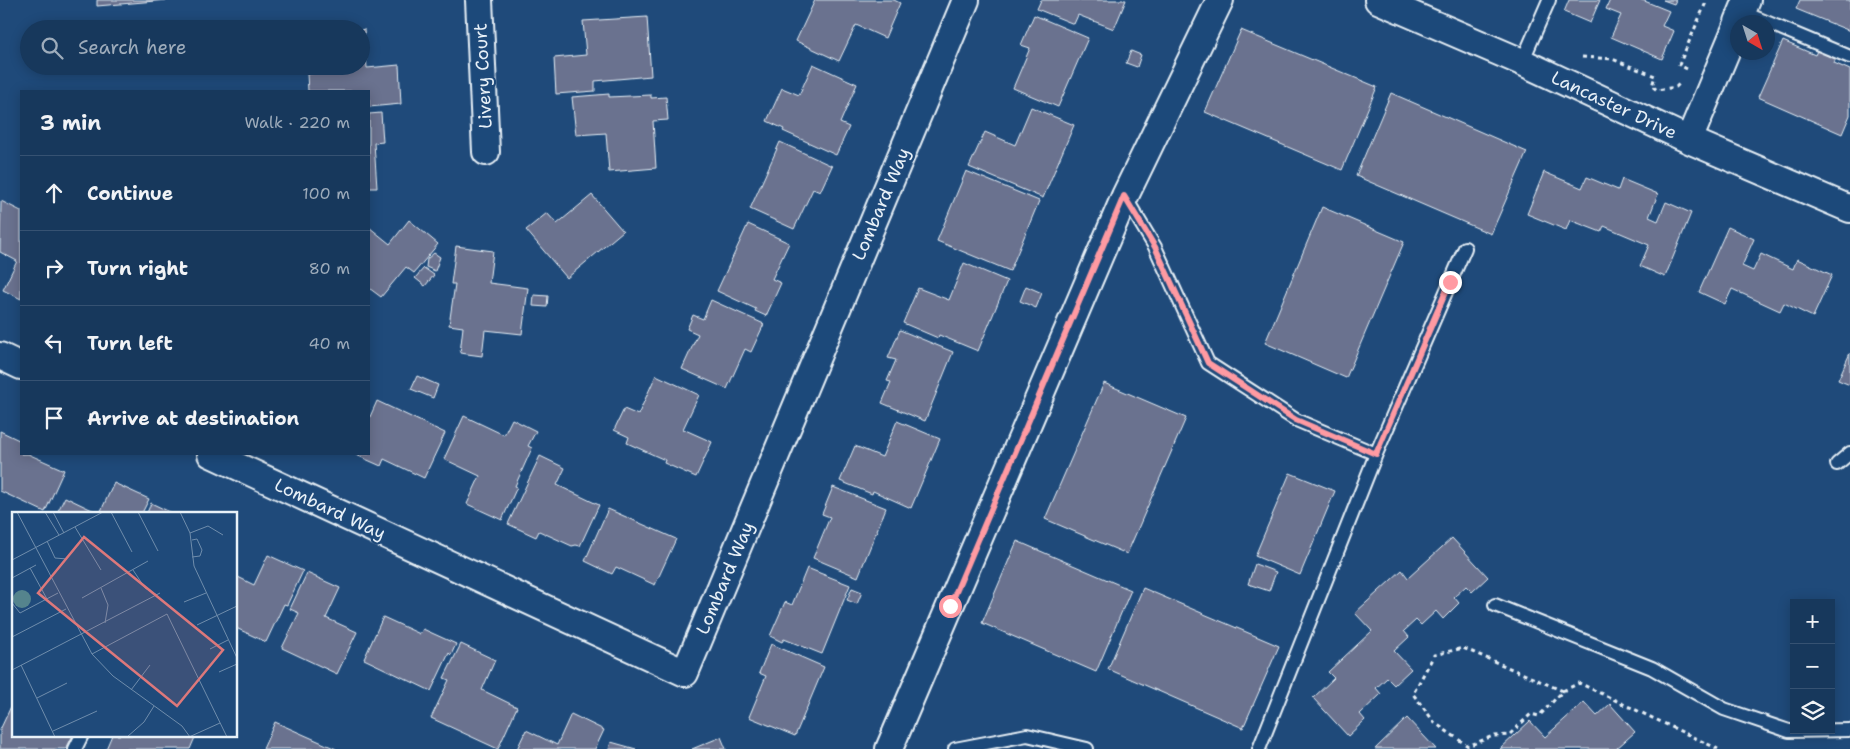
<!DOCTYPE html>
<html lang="en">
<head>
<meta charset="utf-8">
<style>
  body { margin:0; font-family:"Shantell Sans",sans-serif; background:#203f62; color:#f1f3f6 }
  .controls { position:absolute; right:15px; bottom:15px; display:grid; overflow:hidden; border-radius:0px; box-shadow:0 2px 12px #0003 }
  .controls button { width:45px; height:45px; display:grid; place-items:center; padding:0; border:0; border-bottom:1px solid #365272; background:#17385c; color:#f1f3f6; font:25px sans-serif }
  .compass { position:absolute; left:1730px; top:15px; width:45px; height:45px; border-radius:50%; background:#17385c; box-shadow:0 2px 12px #0003; rotate:141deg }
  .stop { position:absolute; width:15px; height:15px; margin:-11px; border:4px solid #ff9aa2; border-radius:50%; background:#fff }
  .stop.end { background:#ff9aa2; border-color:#fff; box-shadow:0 1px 5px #0008 }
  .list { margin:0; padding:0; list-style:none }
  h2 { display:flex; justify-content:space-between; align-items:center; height:65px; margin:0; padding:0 20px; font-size:21px }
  h2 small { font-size:16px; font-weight:400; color:#9eacbb }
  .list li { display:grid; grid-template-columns:32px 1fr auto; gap:15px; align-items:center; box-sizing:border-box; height:75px; padding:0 20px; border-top:1px solid #365272 }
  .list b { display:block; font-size:19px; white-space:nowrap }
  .list em { font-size:16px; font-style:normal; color:#9eacbb }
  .icon { flex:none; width:28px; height:28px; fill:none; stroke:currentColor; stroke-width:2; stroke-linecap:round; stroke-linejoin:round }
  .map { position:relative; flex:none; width:1850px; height:749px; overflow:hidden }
  .search { position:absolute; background:#17385c; box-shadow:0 2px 12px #0003; left:20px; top:20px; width:350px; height:55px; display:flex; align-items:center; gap:12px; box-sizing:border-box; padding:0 18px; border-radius:28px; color:#9eacbb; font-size:19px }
  .panel { position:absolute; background:#17385c; box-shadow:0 2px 12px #0003; left:20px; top:90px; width:350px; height:365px; border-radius:0px }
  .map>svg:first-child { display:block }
  .building { fill:#6b728f; stroke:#e8f1f8 }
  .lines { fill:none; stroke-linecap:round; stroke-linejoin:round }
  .service-casing { stroke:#e8f1f8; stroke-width:16 }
  .minor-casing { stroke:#e8f1f8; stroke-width:30 }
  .path { stroke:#e8f1f8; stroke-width:3; stroke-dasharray:4 4; stroke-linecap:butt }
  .service { stroke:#1f4a7a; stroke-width:12 }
  .minor { stroke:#1f4a7a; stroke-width:26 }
  .route { stroke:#ff9aa2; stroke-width:6 }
  .labels { text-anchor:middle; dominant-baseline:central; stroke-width:4.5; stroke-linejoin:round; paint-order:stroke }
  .street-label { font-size:18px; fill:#e8f1f8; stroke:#1f4a7a }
  .inset-road { fill:none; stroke:#6f8dac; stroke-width:1 }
  .view { fill:#dd787b; fill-opacity:0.15; stroke:#dd787b; stroke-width:2.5 }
  .inset-edge { fill:none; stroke:#e8f1f8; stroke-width:2.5 }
</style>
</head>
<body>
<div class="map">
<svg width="1850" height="749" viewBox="0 0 1850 749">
  <rect width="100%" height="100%" fill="#1f4a7a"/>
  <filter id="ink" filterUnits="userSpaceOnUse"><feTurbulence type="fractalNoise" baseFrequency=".02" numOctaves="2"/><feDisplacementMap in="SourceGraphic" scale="10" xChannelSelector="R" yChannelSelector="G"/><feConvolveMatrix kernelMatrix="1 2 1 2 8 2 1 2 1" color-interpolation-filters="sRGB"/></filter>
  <g filter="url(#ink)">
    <path class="building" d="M97 0H167L97 6Z
      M815 0H894L900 3 885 38 856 25 839 61 796 41Z
      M1041 0H1126L1114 29 1078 15 1074 24 1037 9Z
      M1569 0H1600L1590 23 1564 12Z
      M1610 0H1642L1669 11 1662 26 1674 31 1662 59 1611 37 1621 15 1606 9Z
      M1663 0H1676L1674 4Z
      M1800 0H1850V31L1796 9Z
      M1034 15 1088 38 1058 107 1013 88 1030 48 1021 45Z
      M647 17 651 76 595 81V91L556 94 554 58 586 55 583 21Z
      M364 29 367 68 399 65 401 104 369 107V91H308L307 74 320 73V66H361V30Z
      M1241 30 1377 87 1342 170 1205 112Z
      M1783 41 1815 55 1818 49 1836 58 1834 63 1850 70V115L1842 134 1758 97Z
      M1131 51 1141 55 1137 67 1126 63Z
      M813 64 857 84 840 123 849 127 836 155 783 131 784 129 767 121 782 88 799 95Z
      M1391 93 1527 152 1491 234 1356 176Z
      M609 94V97L651 95V98L666 97 668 120 653 121 656 168 609 172 606 133 576 135 572 97Z
      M1031 107 1074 125 1043 198 969 167 985 132 1015 145Z
      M381 113 383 142 374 143 377 188H369V114Z
      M780 142 832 166 820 192 813 189 794 229 750 209Z
      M966 171 1039 201 1010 271 937 241Z
      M1544 172 1582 188 1587 177 1618 190 1622 179 1658 194 1649 217 1658 221 1666 202 1691 213 1665 277 1640 266 1649 245 1604 226 1601 232 1570 220 1566 230 1527 214Z
      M592 195 623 231 567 278 526 230 547 213 557 224Z
      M1 201 21 211V299L3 290 17 261 0 252Z
      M1322 207 1404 242 1346 378 1265 343Z
      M409 220 438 244 414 273 406 267 381 297 369 288V227L390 244Z
      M748 224 789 243 772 279 781 283 766 316 755 311 756 309 717 291Z
      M1728 227 1754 239 1742 266 1753 271 1761 254 1793 269 1797 259 1832 275 1813 317 1784 303 1780 311 1732 289 1725 304 1699 292Z
      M456 246 493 251 489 283 528 288 522 334 485 330 482 356 460 353 463 327 449 325 455 284H451Z
      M434 253 440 257 435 271 426 267 427 259Z
      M964 263 1007 281 978 351 939 335 938 338 903 323 918 288 949 300Z
      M424 268 434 275 425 286 415 278Z
      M1026 286 1042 293 1036 308 1020 301Z
      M534 295 548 296 547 307 533 306Z
      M711 300 764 324 751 352 745 349 727 389 682 369 698 334 687 329 693 315 703 319Z
      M900 330 953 352 925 421 882 403 891 382 887 381 896 360 888 358Z
      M1850 353V385L1838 380Z
      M656 375 699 395 683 429 712 442 696 477 664 463 665 460 627 443 629 437 614 430 624 409 638 415Z
      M417 376 438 385 433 398 411 389Z
      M1104 383 1186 418 1127 554 1045 519Z
      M377 401 445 433 424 478 384 459 381 466 354 454H369V419Z
      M464 416 504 435 512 419 536 431 528 446 532 448 515 486 517 487 502 520 467 504 480 476 444 459Z
      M897 421 940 439 911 508 873 491 872 494 840 481 855 446 882 457Z
      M0 431 21 441V454H28L64 470 45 512 0 491Z
      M540 456 565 468 557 485 599 505 580 546 576 545 572 546 539 531 536 537 508 524Z
      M1290 473 1335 491 1300 575 1255 556Z
      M114 483 149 499 142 513H100Z
      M833 487 886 508 858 577 813 558 830 517 822 514Z
      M65 497 88 508 99 513H57Z
      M151 503 172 513H147Z
      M608 509 676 539 655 585 616 567 612 574 585 561Z
      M1452 538 1488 577 1472 592 1466 586 1454 597 1459 603 1443 619 1436 611 1421 625 1416 620 1404 631 1409 637 1394 651 1411 669 1394 685 1387 678 1376 688 1381 694 1360 714 1365 720 1348 736 1313 698 1334 678 1328 672 1372 631 1355 613 1402 570 1408 578Z
      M1017 541 1131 590 1096 672 982 623Z
      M268 555 303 571 287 605 284 604 266 642 236 628V576L254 585Z
      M1255 564 1276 572 1269 591 1248 584Z
      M807 568 850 585 822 654 784 639 782 642 770 636 785 602 792 605Z
      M307 573 340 588 326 618 357 632 337 674 282 648 299 613 290 609Z
      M852 588 862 592 857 604 847 600Z
      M1143 588 1279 646 1243 728 1108 669Z
      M383 617 420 634 423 629 456 644 451 655 449 653 431 691 364 659Z
      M461 644 495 660 482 690 517 707 498 749 431 718 449 680 444 678Z
      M771 644 824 667 795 736 749 717 766 676 759 673Z
      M14 700V735H73L66 749H0V730Z
      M1584 702 1597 716 1610 704 1635 732 1616 749H1500L1530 721 1545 737Z
      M571 714 604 730 595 749H517L526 730 557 745Z
      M1407 718 1436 749H1375Z
      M275 722 336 749H263Z
      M112 735H196L190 749H106Z
      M721 737 726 749H692Z
      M611 742 636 749H609Z"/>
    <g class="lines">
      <defs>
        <path id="service" d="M1742 12 1850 57
          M1522 62 1549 0
          M1125 197 1155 247 1208 363 1296 420 1376 454
          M1837 464 1850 453
          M1495 605 1652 668 1724 709 1789 731 1850 730
          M75 749 82 735
          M955 749 1027 735 1087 749
          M1259 749 1376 454 1465 248"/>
        <path id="minor" d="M479 0 486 152
          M1378 0 1522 62 1689 140 1850 209
          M1738 22 1747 0
          M1689 140 1738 23
          M0 356 21 366
          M211 454 685 673 966 0
          M889 749 1125 196 1220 0"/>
      </defs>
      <use href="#service" class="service-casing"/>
      <use href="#minor" class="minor-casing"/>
      <path class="path" d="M1582 57 1612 59 1655 76 1652 86 1657 90 1676 87 1680 83
        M1687 69 1679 65 1707 0
        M1563 691 1463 648 1434 655 1413 694 1435 723 1468 746 1493 736 1509 735 1531 714 1539 716 1563 691 1579 683 1718 749"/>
      <use href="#service" class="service"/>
      <use href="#minor" class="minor"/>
    </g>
  </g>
  <g class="lines" filter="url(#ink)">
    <path class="route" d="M950 606 1124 196 1155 247 1208 363 1296 420 1376 454 1450 282"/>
  </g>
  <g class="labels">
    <g class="street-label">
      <text transform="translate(483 76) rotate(-93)">Livery Court</text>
      <text transform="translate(1614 105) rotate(25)">Lancaster Drive</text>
      <text transform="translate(881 204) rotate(-67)">Lombard Way</text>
      <text transform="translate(330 509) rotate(25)">Lombard Way</text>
      <text transform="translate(725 578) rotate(-67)">Lombard Way</text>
    </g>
  </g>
  <g transform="translate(12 512)">
    <rect width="225" height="225" fill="#1f4a7a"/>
    <path d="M1 87a9 9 0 1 1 18 0a9 9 0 1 1-18 0Z" fill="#55848d"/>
    <path class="inset-road" d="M5 0 80 142 101 164 170 214 178 225M33 0 47 23M41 0 52 21M99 0 120 40M126 0 146 39M168 0 178 21 182 54 225 146M63 15 89 58M178 21 196 14 211 23M180 28 185 27 190 38 188 44 180 45M35 29 43 46 55 47M0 48 91 0M18 56 35 87M121 58 133 76 145 83M0 66 24 53M89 76 96 93 93 111M70 86 136 49M172 90 194 81M0 91 8 101 46 81M185 113 225 94M0 125 54 97M198 137 216 128M80 142 155 102 215 225M9 153 43 225M0 158 148 81M207 160 225 152M119 178 138 153M25 186 55 171M41 219 85 199M115 225 132 210 142 194M177 225 208 211"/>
    <path class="view" d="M72 25 211 138 165 194 26 81Z"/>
    <rect width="225" height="225" class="inset-edge"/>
  </g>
</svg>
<div class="controls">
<button>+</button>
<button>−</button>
<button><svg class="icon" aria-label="layers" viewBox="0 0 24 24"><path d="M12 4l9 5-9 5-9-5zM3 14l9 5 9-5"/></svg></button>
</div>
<svg class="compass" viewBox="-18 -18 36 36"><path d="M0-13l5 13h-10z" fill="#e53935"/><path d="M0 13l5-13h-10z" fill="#9eacbb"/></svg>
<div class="stop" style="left:950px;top:606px"></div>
<div class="stop end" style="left:1450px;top:282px"></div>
<div class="search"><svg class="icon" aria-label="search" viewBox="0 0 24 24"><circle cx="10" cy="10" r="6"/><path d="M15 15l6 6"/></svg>Search here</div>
<section class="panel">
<h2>3 min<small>Walk · 220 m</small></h2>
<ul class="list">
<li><svg class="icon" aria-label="ahead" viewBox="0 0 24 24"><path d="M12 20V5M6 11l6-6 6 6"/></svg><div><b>Continue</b></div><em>100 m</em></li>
<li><svg class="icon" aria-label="right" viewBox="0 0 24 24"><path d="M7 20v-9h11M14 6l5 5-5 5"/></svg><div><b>Turn right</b></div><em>80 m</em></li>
<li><svg class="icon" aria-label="left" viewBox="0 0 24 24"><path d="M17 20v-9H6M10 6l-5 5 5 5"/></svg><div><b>Turn left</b></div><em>40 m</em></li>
<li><svg class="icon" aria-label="arrive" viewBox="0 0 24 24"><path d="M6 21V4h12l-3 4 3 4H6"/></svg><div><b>Arrive at destination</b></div></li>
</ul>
</section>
</div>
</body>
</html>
